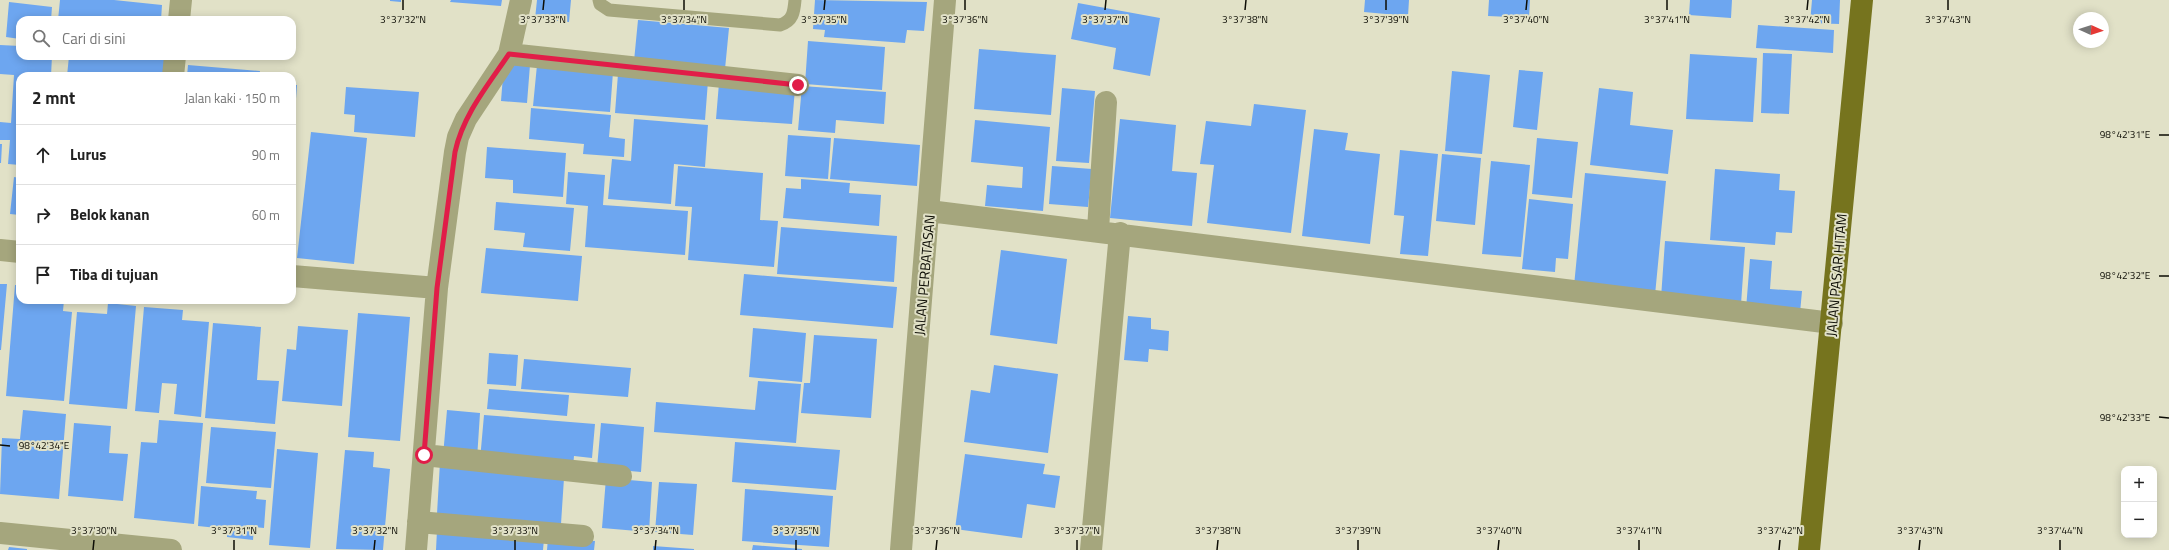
<!DOCTYPE html>
<html lang="id">
<head>
<meta charset="utf-8">
<style>
  body { margin:0; font-family:"Titillium Web",sans-serif; background:#f6f6f6; color:#222 }
  .controls { position:absolute; right:12px; bottom:12px; display:grid; overflow:hidden; border-radius:8px; box-shadow:0 2px 10px #0003 }
  .controls button { width:36px; height:36px; display:grid; place-items:center; padding:0; border:0; border-bottom:1px solid #e0e0e0; background:#fff; color:#222; font:20px sans-serif }
  .compass { position:absolute; left:2073px; top:12px; width:36px; height:36px; border-radius:50%; background:#fff; box-shadow:0 2px 10px #0003; rotate:93deg }
  .stop { position:absolute; width:12px; height:12px; margin:-9px; border:3px solid #e11d48; border-radius:50%; background:#fff }
  .stop.end { background:#e11d48; border-color:#fff; box-shadow:0 1px 4px #0008 }
  .list { margin:0; padding:0; list-style:none }
  h2 { display:flex; justify-content:space-between; align-items:center; height:52px; margin:0; padding:0 16px; font-size:17px }
  h2 small { font-size:13px; font-weight:400; color:#767676 }
  .list li { display:grid; grid-template-columns:26px 1fr auto; gap:12px; align-items:center; box-sizing:border-box; height:60px; padding:0 16px; border-top:1px solid #e0e0e0 }
  .list b { display:block; font-size:15px; white-space:nowrap }
  .list em { font-size:13px; font-style:normal; color:#767676 }
  .icon { flex:none; width:22px; height:22px; fill:none; stroke:currentColor; stroke-width:2; stroke-linecap:round; stroke-linejoin:round }
  .map { position:relative; flex:none; width:2169px; height:550px; overflow:hidden }
  .search { position:absolute; background:#fff; box-shadow:0 2px 10px #0003; left:16px; top:16px; width:280px; height:44px; display:flex; align-items:center; gap:10px; box-sizing:border-box; padding:0 14px; border-radius:12px; color:#767676; font-size:15px }
  .panel { position:absolute; background:#fff; box-shadow:0 2px 10px #0003; left:16px; top:72px; width:280px; height:232px; border-radius:12px }
  .map>svg:first-child { display:block }
  .building { fill:#6da6f0 }
  .lines { fill:none; stroke-linecap:round; stroke-linejoin:round }
  .service { stroke:#a5a67d; stroke-width:13 }
  .minor { stroke:#a5a67d; stroke-width:22 }
  .primary { stroke:#76741e; stroke-width:22 }
  .route { stroke:#e11d48; stroke-width:5 }
  .ticks { fill:none; stroke:#0d0d05; stroke-width:1.5 }
  .labels { text-anchor:middle; dominant-baseline:central; stroke-width:4; stroke-linejoin:round; paint-order:stroke }
  .street-label { font-size:14px; fill:#0d0d05; stroke:#e1e1c7 }
  .ticks-label { font-size:10px; text-anchor:middle; fill:#0d0d05; stroke:#e1e1c7; stroke-width:4; stroke-linejoin:round; paint-order:stroke }
</style>
</head>
<body>
<div class="map">
<svg width="2169" height="550" viewBox="0 0 2169 550">
  <rect width="100%" height="100%" fill="#e1e1c7"/>
  <path class="building" d="M60 0H114L162 5 161 20H58Z
    M390 0H401V2L390 1Z
    M451 0H502L501 6 450 2Z
    M537 0H571L569 22 535 19Z
    M815 0 927 2 924 31 907 30 905 43 824 37 825 30 813 29Z
    M1365 0H1409L1408 16 1364 12Z
    M1489 0H1530L1529 18 1488 16Z
    M1690 0H1732L1731 18 1689 15Z
    M1812 0H1840L1839 24 1810 23Z
    M9 2 52 7 51 20H20V39L6 37Z
    M1078 3 1160 18 1150 76 1113 69 1116 48 1071 39Z
    M638 20 729 28 725 69 634 61Z
    M1758 25 1834 30 1833 53 1756 48Z
    M808 41 885 47 882 90 805 84Z
    M0 45 20 46V56H52L51 76H20V165L8 164 10 140H0V122L11 123 14 75 0 74Z
    M979 49 1056 55 1051 115 974 109Z
    M1763 53 1792 54 1789 114 1761 113Z
    M1690 54 1757 58 1753 122 1686 119Z
    M69 56H165L168 76H67Z
    M504 63 530 65 527 103 501 101Z
    M188 65 260 71 259 76H187Z
    M537 65 613 72 610 112 533 106Z
    M1519 70 1543 72 1537 130 1513 127Z
    M1452 71 1490 75 1482 154 1445 151Z
    M618 74 708 81 705 120 615 113Z
    M719 83 795 89 792 124 716 119Z
    M292 85H297L294 126H292Z
    M802 86 886 92 884 124 836 120 835 133 798 130Z
    M346 87 419 92 415 137 354 132 355 115 344 114Z
    M1062 88 1095 91 1089 163 1056 161Z
    M1599 88 1633 92 1630 125 1673 130 1668 174 1590 165Z
    M1254 104 1306 110 1291 233 1207 223 1214 165 1200 164 1206 121 1251 126Z
    M531 108 611 115 609 137 625 139 624 157 583 154 584 144 529 139Z
    M634 119 708 125 705 167 674 164 671 204 608 199 612 159 631 161Z
    M1120 119 1176 125 1172 171 1197 173 1192 226 1110 218Z
    M975 120 1050 127 1043 211 985 206 987 185 1022 188 1023 167 971 162Z
    M1314 129 1348 133 1345 150 1380 154 1370 244 1302 236Z
    M311 132 367 138 354 264 297 258Z
    M788 135 831 138 828 179 785 176Z
    M834 138 920 145 917 186 830 179Z
    M1537 138 1578 142 1572 198 1532 194Z
    M0 144H2L1 163H0Z
    M487 147 566 153 563 197 513 193V180L485 178Z
    M1400 150 1438 154 1428 256 1400 254 1404 216 1394 215Z
    M1442 154 1481 158 1475 225 1436 221Z
    M1491 161 1530 165 1521 257 1482 254Z
    M678 166 763 173 760 220 778 221 774 267 688 260 692 207 675 206Z
    M1052 166 1092 169 1088 207 1049 204Z
    M1715 169 1780 174 1779 190 1795 191 1792 233 1776 232 1775 245 1710 240Z
    M568 172 605 175 603 205 688 211 685 255 585 247 588 206 566 204Z
    M1585 173 1666 181 1655 295 1574 286Z
    M14 177 20 178V215L10 214Z
    M801 179 850 183 849 193 881 195 879 226 783 218 786 188 801 189Z
    M1529 199 1573 204 1568 259 1556 258 1555 272 1522 269Z
    M496 202 574 208 570 251 523 247 525 233 494 230Z
    M781 227 897 236 894 282 777 274Z
    M1665 241 1745 247 1741 304 1661 298Z
    M486 248 582 256 578 301 481 293Z
    M1001 250 1067 259 1057 344 990 335Z
    M1750 259 1772 261 1770 289 1802 291 1800 313 1746 309Z
    M744 274 897 287 893 328 740 315Z
    M0 284H7L1 350H0Z
    M15 285H20V300H64L63 311 72 312 64 401 6 396Z
    M108 303 136 306 127 409 69 404 77 312 107 314Z
    M144 307 183 310 182 320 209 322 201 417 174 414 177 384 162 383 159 413 135 411Z
    M358 313 410 317 400 441 348 437Z
    M1128 316 1151 318V329L1169 331 1168 351 1149 349 1148 362 1124 360Z
    M213 323 261 327 257 380 279 381 275 424 205 418Z
    M298 326 348 330 342 406 282 401 287 349 296 350Z
    M753 328 806 333 802 382 749 377Z
    M814 335 877 339 871 418 801 413 804 383H810Z
    M489 353 518 355 516 386 487 384Z
    M524 359 631 368 628 397 521 389Z
    M994 365 1058 374 1048 453 964 442 971 390 990 393Z
    M758 381 801 384 796 443 654 432 656 402 755 410Z
    M489 389 569 395 567 416 487 409Z
    M23 410 66 414 59 499 0 494 2 438 20 439Z
    M447 410 480 413 477 459 443 456Z
    M484 415 595 424 592 458 574 456 573 467 480 460Z
    M159 420 203 423 194 524 134 518 141 442 157 443Z
    M74 423 111 426 109 453 128 454 123 501 68 496Z
    M601 423 644 427 641 472 597 468Z
    M211 427 276 432 271 488 206 483Z
    M735 442 840 450 836 490 732 482Z
    M277 449 318 453 310 548 269 545Z
    M345 450 374 452 373 467 390 469 383 550 336 549Z
    M965 454 1045 464 1043 474 1060 476 1055 508 1027 504 1022 538 955 529Z
    M440 462 564 478 561 524 437 514Z
    M606 478 652 482 649 532 602 528Z
    M659 482 697 484 693 535 655 532Z
    M201 486 257 491 256 499 266 500 264 528 254 527 253 540 227 537V529L198 526Z
    M745 489 833 496 829 547 742 541Z
    M437 530 544 539 543 550H436Z
    M548 538 595 541 594 550H547Z
    M753 545 802 549V550H752Z
    M653 546 694 549V550H653Z
    M9 547 27 549V550H8Z"/>
  <g class="lines">
    <path class="service" d="M599 0 600 4 609 10 780 25C793 21 794 12 795 0"/>
    <path class="minor" d="M179 20 181 0
      M509 54 798 85
      M173 76 175 56
      M929 211 1832 323
      M1098 230 1106 102
      M0 250 20 252
      M292 276 437 288
      M424 455 621 476
      M418 522 583 536
      M0 533 171 550
      M416 550 437 288 455 152 458 137 466 119 509 54 521 0
      M901 550 945 0
      M1091 550 1120 233"/>
    <path class="primary" d="M1809 550 1862 0"/>
  </g>
  <g class="lines">
    <path class="route" d="M424 455 437 288 455 152C463 115 488 85 509 54L798 85"/>
  </g>
  <path class="ticks" d="M403 10V0M543 10 544 0M684 10V0M824 10 825 0M965 10V0M1105 10 1106 0M1245 10 1246 0M1386 10V0M1526 10 1527 0M1667 10V0M1807 10 1808 0M1948 10V0M2159 135H2169M2159 276H2169M2159 417 2169 418M0 445 10 446M93 550 94 540M234 550V540M374 550 375 540M515 550V540M655 550 656 540M796 550V540M936 550 937 540M1077 550V540M1217 550 1218 540M1358 550V540M1498 550 1499 540M1639 550V540M1779 550 1780 540M1919 550 1920 540M2060 550V540"/>
  <g class="labels">
    <g class="street-label">
      <text transform="translate(924 275) rotate(-85)">JALAN PERBATASAN</text>
      <text transform="translate(1836 275) rotate(-85)">JALAN PASAR HITAM</text>
    </g>
  </g>
  <g class="ticks-label">
    <text x="403" y="23">3°37'32"N</text>
    <text x="543" y="23">3°37'33"N</text>
    <text x="684" y="23">3°37'34"N</text>
    <text x="824" y="23">3°37'35"N</text>
    <text x="965" y="23">3°37'36"N</text>
    <text x="1105" y="23">3°37'37"N</text>
    <text x="1245" y="23">3°37'38"N</text>
    <text x="1386" y="23">3°37'39"N</text>
    <text x="1526" y="23">3°37'40"N</text>
    <text x="1667" y="23">3°37'41"N</text>
    <text x="1807" y="23">3°37'42"N</text>
    <text x="1948" y="23">3°37'43"N</text>
    <text x="2125" y="138">98°42'31"E</text>
    <text x="2125" y="279">98°42'32"E</text>
    <text x="2125" y="421">98°42'33"E</text>
    <text x="44" y="449">98°42'34"E</text>
    <text x="94" y="534">3°37'30"N</text>
    <text x="234" y="534">3°37'31"N</text>
    <text x="375" y="534">3°37'32"N</text>
    <text x="515" y="534">3°37'33"N</text>
    <text x="656" y="534">3°37'34"N</text>
    <text x="796" y="534">3°37'35"N</text>
    <text x="937" y="534">3°37'36"N</text>
    <text x="1077" y="534">3°37'37"N</text>
    <text x="1218" y="534">3°37'38"N</text>
    <text x="1358" y="534">3°37'39"N</text>
    <text x="1499" y="534">3°37'40"N</text>
    <text x="1639" y="534">3°37'41"N</text>
    <text x="1780" y="534">3°37'42"N</text>
    <text x="1920" y="534">3°37'43"N</text>
    <text x="2060" y="534">3°37'44"N</text>
  </g>
</svg>
<div class="controls">
<button>+</button>
<button>−</button>
</div>
<svg class="compass" viewBox="-18 -18 36 36"><path d="M0-13l5 13h-10z" fill="#e53935"/><path d="M0 13l5-13h-10z" fill="#767676"/></svg>
<div class="stop" style="left:424px;top:455px"></div>
<div class="stop end" style="left:798px;top:85px"></div>
<div class="search"><svg class="icon" aria-label="search" viewBox="0 0 24 24"><circle cx="10" cy="10" r="6"/><path d="M15 15l6 6"/></svg>Cari di sini</div>
<section class="panel">
<h2>2 mnt<small>Jalan kaki · 150 m</small></h2>
<ul class="list">
<li><svg class="icon" aria-label="ahead" viewBox="0 0 24 24"><path d="M12 20V5M6 11l6-6 6 6"/></svg><div><b>Lurus</b></div><em>90 m</em></li>
<li><svg class="icon" aria-label="right" viewBox="0 0 24 24"><path d="M7 20v-9h11M14 6l5 5-5 5"/></svg><div><b>Belok kanan</b></div><em>60 m</em></li>
<li><svg class="icon" aria-label="arrive" viewBox="0 0 24 24"><path d="M6 21V4h12l-3 4 3 4H6"/></svg><div><b>Tiba di tujuan</b></div></li>
</ul>
</section>
</div>
</body>
</html>
